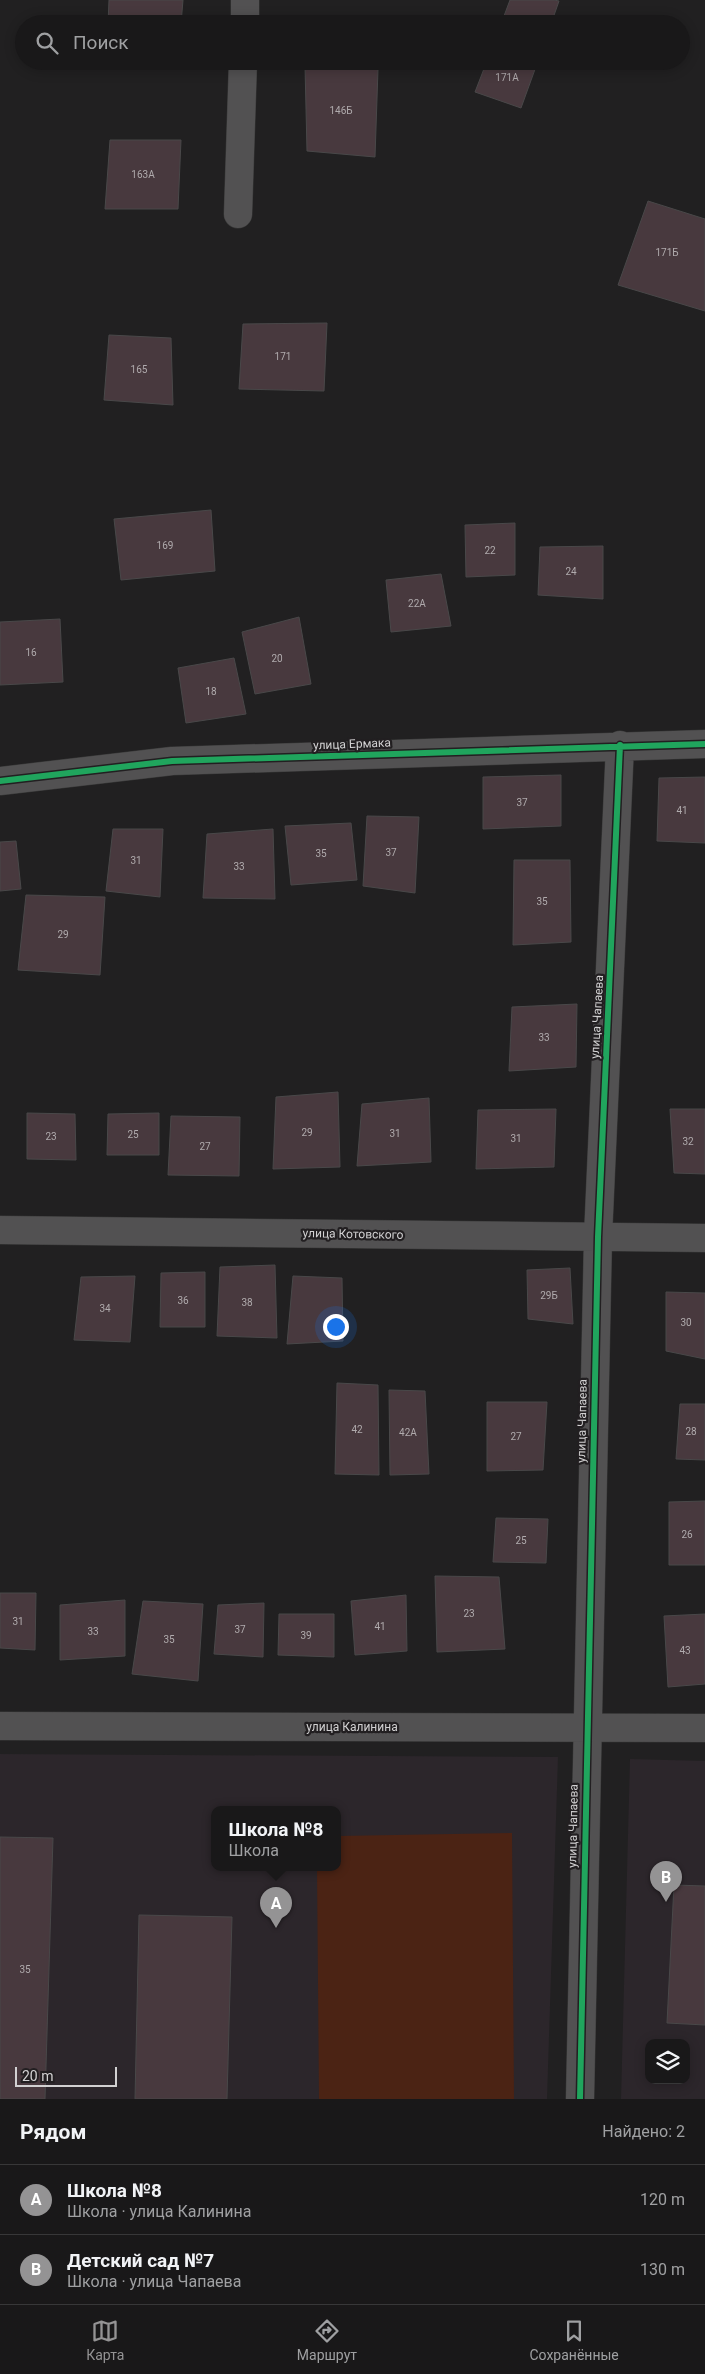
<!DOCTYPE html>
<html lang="ru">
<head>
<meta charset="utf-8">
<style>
  body { margin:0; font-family:Roboto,sans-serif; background:#222122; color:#f1f3f6 }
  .controls { position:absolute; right:15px; bottom:15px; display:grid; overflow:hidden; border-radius:10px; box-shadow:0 2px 12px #0003 }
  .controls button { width:45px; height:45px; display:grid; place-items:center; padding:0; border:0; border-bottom:1px solid #373738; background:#191819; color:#f1f3f6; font:25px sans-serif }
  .scale { position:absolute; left:15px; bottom:12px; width:102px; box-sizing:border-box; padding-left:5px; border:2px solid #d2d1d2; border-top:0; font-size:14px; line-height:18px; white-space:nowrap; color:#d2d1d2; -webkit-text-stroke:4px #221f21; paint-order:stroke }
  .you { position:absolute; left:335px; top:1326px; width:18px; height:18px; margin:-12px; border:4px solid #fff; border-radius:50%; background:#1a73e8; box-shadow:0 0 0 8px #1a73e833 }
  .badge { display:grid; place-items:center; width:32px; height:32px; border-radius:50%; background:#949394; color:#fff; font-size:16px; font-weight:700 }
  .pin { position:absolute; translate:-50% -41px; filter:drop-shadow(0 1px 2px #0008) }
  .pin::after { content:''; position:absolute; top:26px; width:18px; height:15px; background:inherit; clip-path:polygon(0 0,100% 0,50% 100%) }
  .popup { position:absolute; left:211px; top:1806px; width:130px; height:65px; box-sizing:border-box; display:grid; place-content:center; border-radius:10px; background:#191819; filter:drop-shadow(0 1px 4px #0005); font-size:16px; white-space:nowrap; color:#9fa0a2 }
  .popup b { font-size:19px; color:#f1f3f6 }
  .popup::after { content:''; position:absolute; left:50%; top:100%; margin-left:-10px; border:10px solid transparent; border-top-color:#191819 }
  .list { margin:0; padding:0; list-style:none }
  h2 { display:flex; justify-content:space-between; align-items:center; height:65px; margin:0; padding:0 20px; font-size:21px }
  h2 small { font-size:16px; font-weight:400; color:#9fa0a2 }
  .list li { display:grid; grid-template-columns:32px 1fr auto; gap:15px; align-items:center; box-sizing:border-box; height:70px; padding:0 20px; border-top:1px solid #373738 }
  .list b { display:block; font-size:19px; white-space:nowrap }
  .list p { margin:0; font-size:16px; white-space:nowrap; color:#9fa0a2 }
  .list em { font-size:16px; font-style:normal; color:#9fa0a2 }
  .icon { flex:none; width:28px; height:28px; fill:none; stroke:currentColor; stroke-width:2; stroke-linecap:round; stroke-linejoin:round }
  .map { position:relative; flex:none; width:705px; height:2099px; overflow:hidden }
  .search { position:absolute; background:#191819; box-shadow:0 2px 12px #0003; left:15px; right:15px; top:15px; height:55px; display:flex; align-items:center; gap:12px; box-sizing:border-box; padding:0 18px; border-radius:28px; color:#9fa0a2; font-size:19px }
  .sheet { height:205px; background:#191819 }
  nav { display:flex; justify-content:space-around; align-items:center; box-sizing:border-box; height:70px; border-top:1px solid #373738; background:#191819; font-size:14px; color:#9fa0a2 }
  nav a { display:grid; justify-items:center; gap:2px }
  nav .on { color:#949394 }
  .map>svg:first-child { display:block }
  .built { fill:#2c262b; fill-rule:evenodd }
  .green { fill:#4b2314 }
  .building { fill:#48393e; stroke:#494849 }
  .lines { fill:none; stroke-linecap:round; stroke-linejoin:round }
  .minor-casing { stroke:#3a3a3a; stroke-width:29 }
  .minor { stroke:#525152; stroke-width:28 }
  .cycleway-casing { stroke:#221f21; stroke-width:9 }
  .cycleway { stroke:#20a55d; stroke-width:6 }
  .labels { text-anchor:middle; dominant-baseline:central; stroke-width:4.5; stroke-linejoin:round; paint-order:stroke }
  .number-label { font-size:10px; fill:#b0abad }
  .street-label { font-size:12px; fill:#d2d1d2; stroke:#221f21 }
</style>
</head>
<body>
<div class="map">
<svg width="705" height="2099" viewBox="0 0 705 2099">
  <rect width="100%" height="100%" fill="#212021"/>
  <path class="built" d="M0 1754 558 1757 547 2099H0ZM215 1809H337V1867H215Z
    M630 1759 705 1761V2099H621ZM649 2043H686V2080H649Z"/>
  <path class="green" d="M512 1833 514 2099H319L317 1867H337V1836Z"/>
  <path class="building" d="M109 0H183L181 24H108Z
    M510 0H554L559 1 551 24H501Z
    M487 61H538L521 108 475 92Z
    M305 66 378 69 375 157 307 151Z
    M110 140H181L178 209H105Z
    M648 201 705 219V311L618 285Z
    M327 323 324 391 239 389 243 324Z
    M109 335 171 338 173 405 104 400Z
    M211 510 215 571 121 580 114 519Z
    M515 523V575L466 577 465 525Z
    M603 546V599L538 595 540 547Z
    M441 574 451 626 391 632 386 580Z
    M299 617 311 684 255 694 242 632Z
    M60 619 63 682 0 685V622Z
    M234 658 246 714 186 723 178 668Z
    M561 775V826L483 829V777Z
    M705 777V843L657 841 659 778Z
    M367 816 419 817 415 893 363 886Z
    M351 823 357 880 291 885 285 826Z
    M113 829H163L160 897 106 891Z
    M273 829 275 899 203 898 207 834Z
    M16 841 21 889 0 891V842Z
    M514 860H570L571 942 513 945Z
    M26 895 105 897 100 975 18 970Z
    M577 1004 576 1067 509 1071 512 1007Z
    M338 1092 340 1167 273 1169 276 1097Z
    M429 1098 431 1162 357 1166 362 1104Z
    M556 1109 554 1167 476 1169 478 1110Z
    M670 1109H705V1174L674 1173Z
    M27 1113 75 1114 76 1160 27 1159Z
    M159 1113V1155H107L108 1114Z
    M171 1116 240 1117 239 1176 168 1175Z
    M275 1265 277 1338 217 1336 220 1267Z
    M570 1268 573 1324 528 1319 527 1270Z
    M205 1272V1327H160L161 1273Z
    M135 1276 130 1342 74 1340 81 1277Z
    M293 1276 342 1278 343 1341 287 1344Z
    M666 1292 705 1293V1359L666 1351Z
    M337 1383 378 1385 379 1475 335 1474Z
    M389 1390 425 1391 429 1474 390 1475Z
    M487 1402H547L543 1470 487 1471Z
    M680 1404H705V1460L676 1459Z
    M705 1501V1565H669V1502Z
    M496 1518 548 1519 546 1563 493 1562Z
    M435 1576 499 1577 505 1649 437 1652Z
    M0 1593H36L35 1650 0 1648Z
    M406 1595 407 1651 355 1655 351 1601Z
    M125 1600V1656L60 1660V1605Z
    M143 1601 203 1604 198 1681 132 1674Z
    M264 1603 263 1657 214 1654 218 1605Z
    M279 1614H334V1657L278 1655Z
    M705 1614V1684L668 1687 664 1616Z
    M0 1837 53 1838 45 2099H0Z
    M674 1885 705 1886V2025L667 2023Z
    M139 1915 232 1917 227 2099H135Z"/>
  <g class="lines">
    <defs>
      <path id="minor" d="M245 24V0
        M238 214 243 61
        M0 781 172 761 705 744
        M0 1230 705 1238
        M0 1726 705 1728
        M580 2099 598 1237 620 745"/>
    </defs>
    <use href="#minor" class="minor-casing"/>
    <use href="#minor" class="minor"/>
    <defs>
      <path id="cycleway" d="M0 781 172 761 705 744
        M580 2099 598 1237 620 745"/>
    </defs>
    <use href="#cycleway" class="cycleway-casing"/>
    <use href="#cycleway" class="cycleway"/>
  </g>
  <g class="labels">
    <g class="number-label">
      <text x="507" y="77">171А</text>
      <text x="341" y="110">146Б</text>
      <text x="143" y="174">163А</text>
      <text x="667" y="252">171Б</text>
      <text x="283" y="356">171</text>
      <text x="139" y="369">165</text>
      <text x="165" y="545">169</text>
      <text x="490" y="550">22</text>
      <text x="571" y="571">24</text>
      <text x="417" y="603">22А</text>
      <text x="31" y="652">16</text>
      <text x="277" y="658">20</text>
      <text x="211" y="691">18</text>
      <text x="522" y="802">37</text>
      <text x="682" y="810">41</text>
      <text x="391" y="852">37</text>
      <text x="321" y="853">35</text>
      <text x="136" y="860">31</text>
      <text x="239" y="866">33</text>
      <text x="542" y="901">35</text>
      <text x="63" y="934">29</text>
      <text x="544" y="1037">33</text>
      <text x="307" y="1132">29</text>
      <text x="395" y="1133">31</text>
      <text x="133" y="1134">25</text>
      <text x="51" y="1136">23</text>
      <text x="516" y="1138">31</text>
      <text x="688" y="1141">32</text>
      <text x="205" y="1146">27</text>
      <text x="549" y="1295">29Б</text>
      <text x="183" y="1300">36</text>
      <text x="247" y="1302">38</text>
      <text x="105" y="1308">34</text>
      <text x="686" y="1322">30</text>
      <text x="357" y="1429">42</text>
      <text x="691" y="1431">28</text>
      <text x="408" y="1432">42А</text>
      <text x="516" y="1436">27</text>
      <text x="687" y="1534">26</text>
      <text x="521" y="1540">25</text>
      <text x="469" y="1613">23</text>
      <text x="18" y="1621">31</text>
      <text x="380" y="1626">41</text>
      <text x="240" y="1629">37</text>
      <text x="93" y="1631">33</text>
      <text x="306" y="1635">39</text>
      <text x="169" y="1639">35</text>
      <text x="685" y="1650">43</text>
      <text x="25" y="1969">35</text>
    </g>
    <g class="street-label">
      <text transform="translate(352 744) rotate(-2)">улица Ермака</text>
      <text transform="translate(597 1017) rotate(-87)">улица Чапаева</text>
      <text transform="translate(353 1234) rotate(1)">улица Котовского</text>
      <text transform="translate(582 1421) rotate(-89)">улица Чапаева</text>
      <text x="352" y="1727">улица Калинина</text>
      <text transform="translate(573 1826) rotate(-89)">улица Чапаева</text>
    </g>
  </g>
</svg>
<div class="controls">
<button><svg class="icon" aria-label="layers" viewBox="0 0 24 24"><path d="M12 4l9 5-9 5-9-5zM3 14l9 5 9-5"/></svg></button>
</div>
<div class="scale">20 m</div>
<div class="you"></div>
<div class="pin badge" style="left:276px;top:1928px">A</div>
<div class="popup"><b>Школа №8</b>Школа</div>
<div class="pin badge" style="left:666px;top:1902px">B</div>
<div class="search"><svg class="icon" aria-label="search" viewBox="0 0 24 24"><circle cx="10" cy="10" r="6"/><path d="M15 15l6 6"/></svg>Поиск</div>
</div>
<section class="sheet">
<h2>Рядом<small>Найдено: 2</small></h2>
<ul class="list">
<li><span class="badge">A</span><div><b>Школа №8</b><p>Школа · улица Калинина</p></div><em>120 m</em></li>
<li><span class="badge">B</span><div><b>Детский сад №7</b><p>Школа · улица Чапаева</p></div><em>130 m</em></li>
</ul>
</section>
<nav>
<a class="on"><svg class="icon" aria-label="map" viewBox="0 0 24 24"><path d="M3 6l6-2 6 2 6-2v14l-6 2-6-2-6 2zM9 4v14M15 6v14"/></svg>Карта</a>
<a><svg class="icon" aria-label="directions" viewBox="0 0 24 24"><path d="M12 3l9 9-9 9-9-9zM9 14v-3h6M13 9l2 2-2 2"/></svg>Маршрут</a>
<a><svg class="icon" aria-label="saved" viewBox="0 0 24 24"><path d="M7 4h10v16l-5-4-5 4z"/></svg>Сохранённые</a>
</nav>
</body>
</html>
